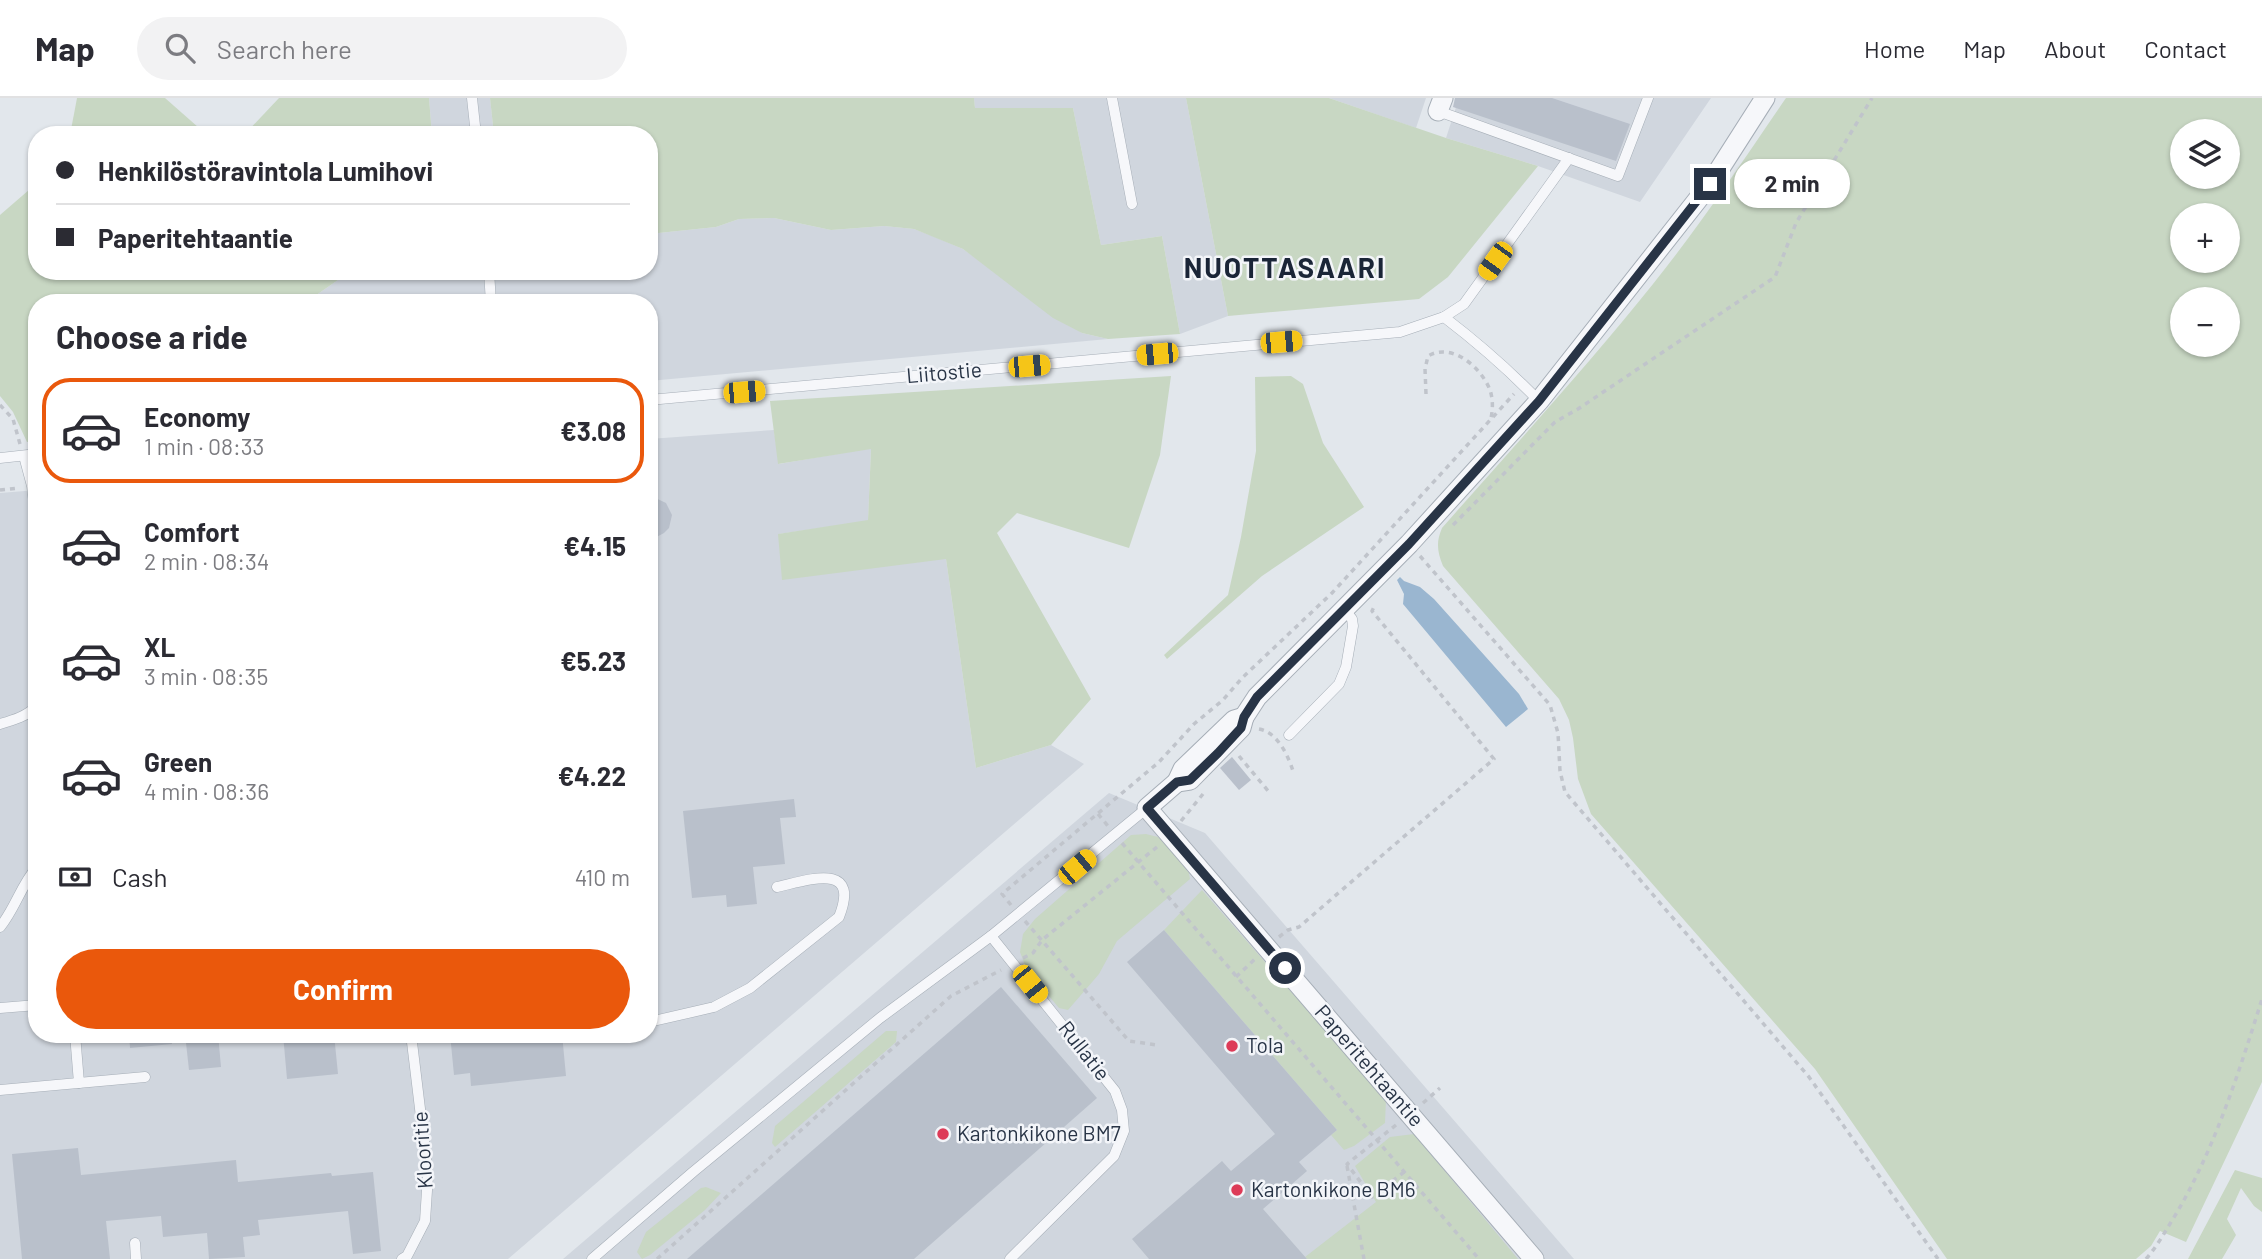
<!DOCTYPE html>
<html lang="en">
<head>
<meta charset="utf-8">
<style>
	:root { --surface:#fff; --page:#f2f2f3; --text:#2b2b33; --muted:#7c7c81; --line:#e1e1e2; --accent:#ea580c }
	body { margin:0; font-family:Barlow,sans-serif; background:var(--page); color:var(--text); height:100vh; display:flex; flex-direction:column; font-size:26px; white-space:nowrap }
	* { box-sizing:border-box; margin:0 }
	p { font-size:23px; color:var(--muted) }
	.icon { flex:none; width:38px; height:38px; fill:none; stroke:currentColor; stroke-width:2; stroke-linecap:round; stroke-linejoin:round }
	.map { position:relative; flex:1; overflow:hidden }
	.drawer { position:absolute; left:28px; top:196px; width:630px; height:749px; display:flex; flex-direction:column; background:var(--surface); border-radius:28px; box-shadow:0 2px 5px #0004 }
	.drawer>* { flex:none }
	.top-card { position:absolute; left:28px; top:28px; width:630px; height:154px; border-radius:28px; box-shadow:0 2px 5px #0004; display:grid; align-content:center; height:154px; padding:0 28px; background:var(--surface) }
	.fabs { position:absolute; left:2170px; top:21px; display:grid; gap:14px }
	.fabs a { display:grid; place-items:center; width:70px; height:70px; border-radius:50%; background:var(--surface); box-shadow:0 2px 5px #0004; font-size:35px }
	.end { position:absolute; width:32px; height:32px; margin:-16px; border:9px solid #283446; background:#fff; box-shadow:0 0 0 4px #fff }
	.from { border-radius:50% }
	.bubble { position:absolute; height:49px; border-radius:24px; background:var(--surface); box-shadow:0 2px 5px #0004; font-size:23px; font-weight:700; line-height:49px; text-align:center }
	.car { position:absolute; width:21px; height:42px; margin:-21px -10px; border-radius:9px; box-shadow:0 0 5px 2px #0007; background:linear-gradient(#f5c518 24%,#345 0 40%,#f5c518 0 76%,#345 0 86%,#f5c518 0) }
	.top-card b { display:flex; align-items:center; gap:24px; height:66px; font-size:26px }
	.top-card b+b { border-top:2px solid var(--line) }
	.top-card i { width:18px; height:18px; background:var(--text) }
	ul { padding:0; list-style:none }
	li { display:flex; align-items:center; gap:21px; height:105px; margin:0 14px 10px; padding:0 14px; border:4px solid transparent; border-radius:28px }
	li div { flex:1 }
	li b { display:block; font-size:26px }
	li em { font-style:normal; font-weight:700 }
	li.active { border-color:var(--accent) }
	li>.icon { width:63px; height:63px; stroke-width:1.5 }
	h2 { padding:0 28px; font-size:32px; line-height:84px }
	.pay { display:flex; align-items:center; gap:18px; height:77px; padding:0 28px; font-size:26px }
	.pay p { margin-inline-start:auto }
	.primary-button { display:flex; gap:14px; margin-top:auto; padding:14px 28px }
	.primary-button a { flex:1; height:80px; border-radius:42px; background:var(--accent); color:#fff; font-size:28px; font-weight:700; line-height:80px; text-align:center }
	header { display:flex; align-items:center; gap:42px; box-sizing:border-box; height:98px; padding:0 35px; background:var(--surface); border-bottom:2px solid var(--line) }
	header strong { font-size:33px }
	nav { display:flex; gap:38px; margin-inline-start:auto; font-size:24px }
	.search { width:490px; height:63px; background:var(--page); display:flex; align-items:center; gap:18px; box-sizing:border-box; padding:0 24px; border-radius:38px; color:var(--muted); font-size:26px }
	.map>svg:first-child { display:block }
</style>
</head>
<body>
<header>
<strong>Map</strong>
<div class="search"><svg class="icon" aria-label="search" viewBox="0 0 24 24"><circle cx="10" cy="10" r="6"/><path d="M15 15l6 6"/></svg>Search here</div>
<nav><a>Home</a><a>Map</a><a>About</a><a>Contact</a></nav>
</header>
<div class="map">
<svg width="2262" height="1161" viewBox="0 0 2262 1161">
	<rect width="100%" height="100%" fill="#e2e7ec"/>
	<!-- built -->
	<g fill="#d0d6de">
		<polygon points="429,0 490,0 494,37 432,37"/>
		<polygon points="974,0 1186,0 1228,218 1180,236 1162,138 1101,147 1073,10 975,10"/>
		<polygon points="1329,0 1426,0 1416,30"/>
		<polygon points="1459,0 1711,0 1640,104 1538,68 1446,40"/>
		<polygon points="774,120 831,132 884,128 914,131 935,139 963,151 1082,235 1108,241 649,283 649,205 310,205 312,200 351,173 649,173 649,136 716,129 739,121"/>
		<polygon points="774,332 779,366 871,350 868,423 779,436 946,461 976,670 1051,647 1084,666 508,1161 0,1161 0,395 37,392 37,936 649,936 649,341"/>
		<polygon points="1109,695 1205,735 1574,1161 563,1161"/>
	</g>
	<!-- green -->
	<g fill="#c8d7c3" fill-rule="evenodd">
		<polygon points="77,0 165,0 207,37 70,37"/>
		<polygon points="279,0 429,0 432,37 244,37"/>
		<polygon points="490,0 974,0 975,10 1073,10 1101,147 1162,138 1180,236 1108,241 1082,235 1053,220 963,151 914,131 884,128 831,132 774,120 739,121 716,129 649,136 649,37 494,37"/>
		<polygon points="1186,0 1329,0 1446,40 1538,68 1448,179 1419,201 1228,218"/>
		<path d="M1786 0H2262V984L2186 1144 2160 1133 2151 1148 2136 1161H1947L1815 971 1591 716 1578 681 1573 640 1569 622 1559 601 1443 468C1437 453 1436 444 1442 430 1513 349 1586 270 1653 186 1701 126 1743 63 1786 0ZM2182 33H2228V79H2182ZM2182 117H2228V163H2182ZM2182 201H2228V247H2182Z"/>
		<polygon points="37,85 37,173 351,173 312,200 310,205 37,205 37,343 27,344 13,314 0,298 0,117"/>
		<polygon points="1171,278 1160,357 1129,450 1017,415 997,435 1091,601 1051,647 976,670 946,461 782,482 778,436 868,422 871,351 778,366 770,303"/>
		<polygon points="1291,278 1303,286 1323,345 1364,409 1262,478 1167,561 1164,557 1228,497 1241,439 1256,353 1255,279"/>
		<polygon points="1146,736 1158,739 1188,770 1190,781 1117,843 1099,876 1068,912 1059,910 1027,872 1020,854 1023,836 1035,821 1131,737"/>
		<polygon points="1202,792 1386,1002 1385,1025 1354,1048 1344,1052 1331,1037 1337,1032 1164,832"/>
		<polygon points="886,933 897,933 896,944 775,1049 772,1045 775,1028"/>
		<polygon points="1414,1036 1518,1161 1307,1161 1305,1159 1376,1104 1355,1068 1390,1039"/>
		<polygon points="2235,1072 2262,1080 2262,1114 2254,1108 2241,1090 2227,1121 2236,1137 2222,1161 2188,1161"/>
		<polygon points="706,1089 721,1095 705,1112 650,1157 642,1161 637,1154 646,1134 701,1090"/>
	</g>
	<!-- water -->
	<polygon fill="#9ab6d0" points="1400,479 1404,483 1420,489 1434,501 1519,596 1528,611 1506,629 1403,506 1404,496 1397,482"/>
	<!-- building -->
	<g fill="#b9c0cb">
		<polygon points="1455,0 1552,0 1630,26 1616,63 1453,9"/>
		<polygon points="649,397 666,405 672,417 669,430 664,435 649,443"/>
		<polygon points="1232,659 1251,682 1239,692 1220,670"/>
		<polygon points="794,701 796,719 780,720 785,766 753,769 757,806 727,809 726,797 692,800 683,713"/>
		<polygon points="1164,832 1337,1032 1299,1064 1307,1073 1263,1111 1307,1161 1149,1161 1132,1141 1222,1063 1231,1073 1275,1036 1127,864"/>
		<polygon points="1001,889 1097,1000 914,1161 687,1161"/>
		<polygon points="129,936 171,936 172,946 130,950"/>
		<polygon points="185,936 218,936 221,969 189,972"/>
		<polygon points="283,936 334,936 338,976 287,981"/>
		<polygon points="450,936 562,936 566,978 471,988 470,975 454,977"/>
		<polygon points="78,1050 81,1077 236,1062 238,1084 331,1075 332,1078 373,1074 381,1153 353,1156 348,1113 258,1122 260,1137 243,1139 245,1159 209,1161 207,1135 163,1139 161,1118 106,1123 110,1161 22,1161 12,1056"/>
	</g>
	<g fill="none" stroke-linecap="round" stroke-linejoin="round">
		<defs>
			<g id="service">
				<polyline points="472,0 476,37"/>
				<polyline points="1112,0 1132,106"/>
				<polyline points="1438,13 1618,78 1648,0"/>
				<polyline points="489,173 491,205"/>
				<path d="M1444 219C1478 245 1509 272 1539 303"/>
				<polyline points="649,302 1400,234 1444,219 1464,206 1569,60"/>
				<polyline points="24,358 32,388 37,432"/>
				<polyline points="0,360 37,356"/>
				<path d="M0 626C14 622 27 618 37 608"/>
				<polyline points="1289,637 1339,586 1346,569 1353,528 1352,521 1345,512"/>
				<path d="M0 829C15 811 21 787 37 769"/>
				<polyline points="0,910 37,907"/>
				<path d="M649 924 714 909 750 890 839 819C861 763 808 782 777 789"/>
				<polyline points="75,936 79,985"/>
				<polyline points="0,992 145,979"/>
				<polyline points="135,1145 136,1161"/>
				<polyline points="402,1161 407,1158 425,1123 428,1077 411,936"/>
				<polyline points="592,1161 693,1074 880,920 991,838"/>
				<polyline points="1010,1161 1114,1058 1124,1033 1122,1012 1115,993 991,838 1147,710"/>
			</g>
			<g id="minor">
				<polyline points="1438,13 1443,0"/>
				<polyline points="1244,619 1257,599 1409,446 1539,303 1710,86 1765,0"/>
				<polygon points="1244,619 1241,630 1190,682 1177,684 1183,671 1234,622"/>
				<polyline points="1177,684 1147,710 1534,1161"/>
			</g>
		</defs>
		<!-- service casing -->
		<use href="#service" stroke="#a6aeb7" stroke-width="11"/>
		<!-- minor casing -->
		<use href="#minor" stroke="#a6aeb7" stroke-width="21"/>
		<!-- path -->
		<g stroke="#c0c4cb" stroke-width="3.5" stroke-dasharray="5 5" stroke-linecap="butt">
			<path d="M1426 296 1425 271 1428 258C1452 244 1481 269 1490 292 1493 301 1493 311 1491 320"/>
			<polyline points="0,307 13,321 20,346"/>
			<polyline points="0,392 19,390"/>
			<polyline points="1453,427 1555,324 1578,311 1775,179 1796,125 1872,0"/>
			<polyline points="1420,458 1550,607 1558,635 1560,673 1565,694 1809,979 1938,1161"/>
			<path d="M1259 631C1277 634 1288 657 1293 673"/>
			<polyline points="1239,658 1269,694"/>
			<polyline points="1098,716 1108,728"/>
			<polyline points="1181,723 1203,696"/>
			<polyline points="1122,745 1479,1161"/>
			<polyline points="1011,807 1002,796 1159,664 1194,626 1223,602 1242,580 1332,495 1514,296"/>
			<polyline points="1025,823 1129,943 1157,947"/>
			<polyline points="1279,839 1288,832 1299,829 1494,661 1372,513 1375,507"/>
			<polyline points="1023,860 1033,855 1042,842 1157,749"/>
			<polyline points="1236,879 1255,861"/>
			<polyline points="1423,1005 1440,990"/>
			<polyline points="1396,1027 1347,1066 1372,1099 1404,1074"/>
			<polyline points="1347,1068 1364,1161"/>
			<polyline points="657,1161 951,898 1001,872"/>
			<path d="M2146 1161C2158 1147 2166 1132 2176 1116 2215 1050 2239 974 2262 901"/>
		</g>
		<!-- service -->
		<use href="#service" stroke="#f6f7fa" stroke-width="10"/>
		<!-- minor -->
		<use href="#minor" stroke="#f6f7fa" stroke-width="19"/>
	</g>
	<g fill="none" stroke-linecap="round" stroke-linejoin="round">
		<!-- route -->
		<polyline stroke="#283446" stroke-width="9" points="1285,870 1147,710 1177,684 1190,682 1218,655 1241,630 1244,619 1257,599 1409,446 1539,303 1710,86"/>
	</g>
	<!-- markers -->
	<g fill="#dd3b58" stroke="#f3f5f9" stroke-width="2.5">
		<circle cx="1232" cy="948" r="7"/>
		<circle cx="943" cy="1036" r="7"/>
		<circle cx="1237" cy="1092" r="7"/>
	</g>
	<g text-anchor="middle" stroke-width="5" stroke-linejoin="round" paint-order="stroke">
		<!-- street labels -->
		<g font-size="21" fill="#283446" stroke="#f3f5f9">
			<text transform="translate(944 275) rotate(-5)" y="7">Liitostie</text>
			<text transform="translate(1084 953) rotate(52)" y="7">Rullatie</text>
			<text transform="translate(1369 968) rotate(49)" y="7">Paperitehtaantie</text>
			<text transform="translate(423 1052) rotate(-94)" y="7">Klooritie</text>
		</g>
		<!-- poi labels -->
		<g font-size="21" fill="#283446" stroke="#f3f5f9" text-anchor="start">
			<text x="1246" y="955">Tola</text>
			<text x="957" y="1043">Kartonkikone BM7</text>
			<text x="1251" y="1099">Kartonkikone BM6</text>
		</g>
		<!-- district labels -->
		<g font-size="28" font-weight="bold" letter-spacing="2" fill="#1a2537" stroke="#f3f5f9">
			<text x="1285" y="180">NUOTTASAARI</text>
		</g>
	</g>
</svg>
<div class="fabs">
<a><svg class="icon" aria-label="layers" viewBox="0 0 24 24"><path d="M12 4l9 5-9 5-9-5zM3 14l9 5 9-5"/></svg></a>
<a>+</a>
<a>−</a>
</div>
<i class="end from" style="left:1285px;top:870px"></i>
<i class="end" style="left:1710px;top:86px"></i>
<div class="bubble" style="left:1734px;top:61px;width:116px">2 min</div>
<i class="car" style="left:1495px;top:163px;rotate:216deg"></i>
<i class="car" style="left:1281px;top:244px;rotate:85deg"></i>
<i class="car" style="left:1157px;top:256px;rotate:265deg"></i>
<i class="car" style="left:1029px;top:268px;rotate:85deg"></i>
<i class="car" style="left:744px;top:294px;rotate:85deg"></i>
<i class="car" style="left:1077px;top:769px;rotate:50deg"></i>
<i class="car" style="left:1030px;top:886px;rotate:141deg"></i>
<div class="top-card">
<b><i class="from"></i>Henkilöstöravintola Lumihovi</b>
<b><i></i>Paperitehtaantie</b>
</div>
<section class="drawer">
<h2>Choose a ride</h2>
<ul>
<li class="active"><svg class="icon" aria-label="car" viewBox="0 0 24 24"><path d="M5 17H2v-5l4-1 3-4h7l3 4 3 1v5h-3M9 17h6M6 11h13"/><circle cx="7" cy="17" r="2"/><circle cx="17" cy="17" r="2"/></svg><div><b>Economy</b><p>1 min · 08:33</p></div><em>€3.08</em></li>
<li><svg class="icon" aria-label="car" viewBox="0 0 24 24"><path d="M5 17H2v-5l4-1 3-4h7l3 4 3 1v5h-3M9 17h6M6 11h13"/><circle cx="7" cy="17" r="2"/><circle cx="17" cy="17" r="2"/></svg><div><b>Comfort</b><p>2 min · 08:34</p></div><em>€4.15</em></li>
<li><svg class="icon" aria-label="car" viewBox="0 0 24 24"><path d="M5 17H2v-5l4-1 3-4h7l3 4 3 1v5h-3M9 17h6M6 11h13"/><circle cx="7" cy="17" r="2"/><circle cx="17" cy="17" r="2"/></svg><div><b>XL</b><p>3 min · 08:35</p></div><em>€5.23</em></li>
<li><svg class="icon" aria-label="car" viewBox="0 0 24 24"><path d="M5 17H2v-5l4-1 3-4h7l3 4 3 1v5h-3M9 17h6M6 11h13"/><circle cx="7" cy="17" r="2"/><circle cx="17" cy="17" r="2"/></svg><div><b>Green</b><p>4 min · 08:36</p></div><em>€4.22</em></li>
</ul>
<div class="pay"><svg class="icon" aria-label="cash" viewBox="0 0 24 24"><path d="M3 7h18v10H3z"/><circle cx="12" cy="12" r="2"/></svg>Cash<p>410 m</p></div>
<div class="primary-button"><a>Confirm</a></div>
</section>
</div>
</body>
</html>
